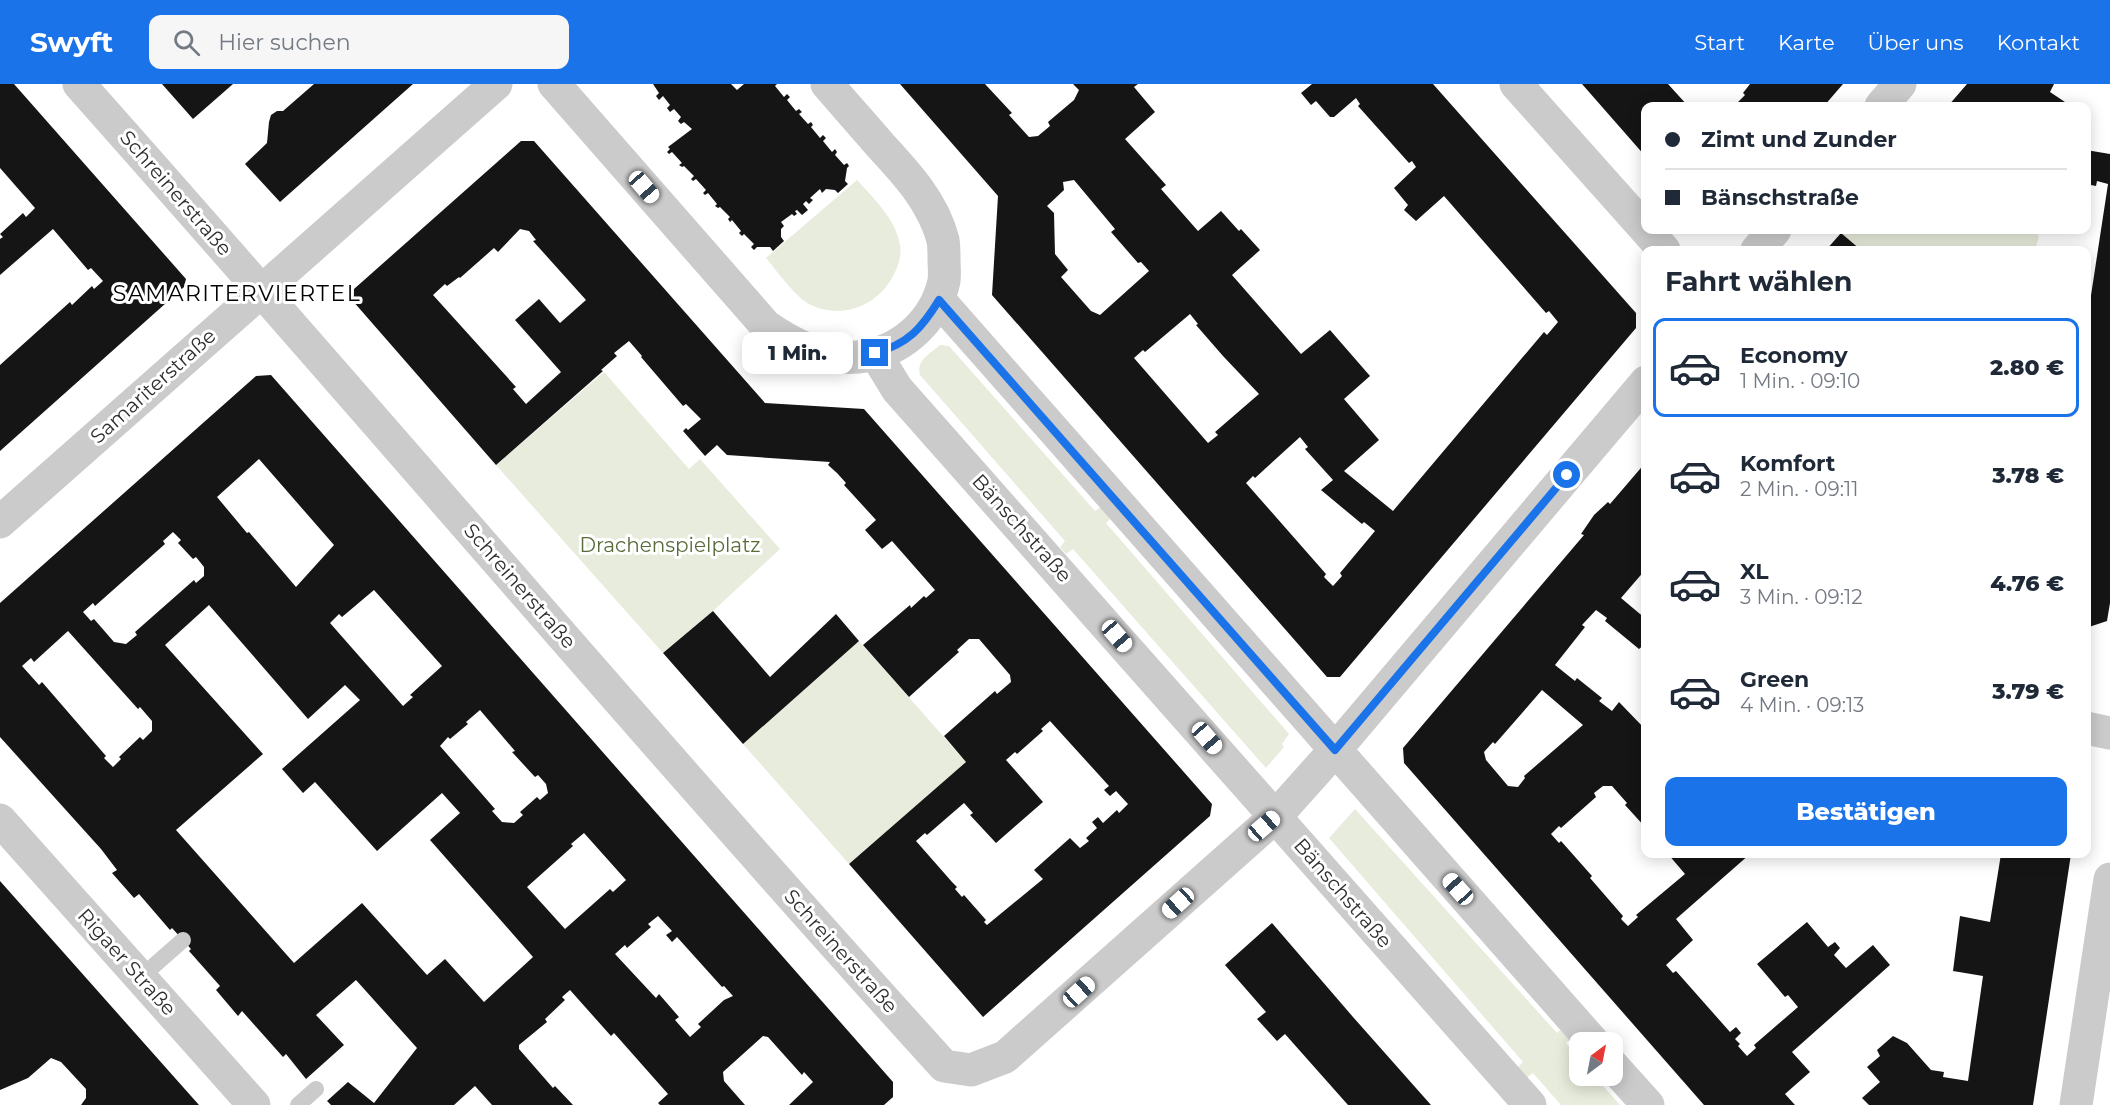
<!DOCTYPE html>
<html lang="de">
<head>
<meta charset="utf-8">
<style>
	:root { --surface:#fff; --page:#f6f6f7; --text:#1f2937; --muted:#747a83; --line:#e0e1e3; --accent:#1a73e8 }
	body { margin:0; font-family:Montserrat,sans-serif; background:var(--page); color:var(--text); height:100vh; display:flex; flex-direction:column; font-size:22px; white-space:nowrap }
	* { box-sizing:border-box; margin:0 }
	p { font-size:20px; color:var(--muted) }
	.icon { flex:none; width:33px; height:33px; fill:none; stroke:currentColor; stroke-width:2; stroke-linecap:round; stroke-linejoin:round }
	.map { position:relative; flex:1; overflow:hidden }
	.panel { position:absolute; left:1641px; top:162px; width:450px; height:612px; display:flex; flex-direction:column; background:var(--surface); border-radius:12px; box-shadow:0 3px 15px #0003 }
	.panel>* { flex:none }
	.hud { position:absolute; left:1641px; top:18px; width:450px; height:132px; border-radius:12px; box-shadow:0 3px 15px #0003; display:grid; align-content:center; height:132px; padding:0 24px; background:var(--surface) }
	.needle { width:39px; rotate:32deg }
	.buttons { position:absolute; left:1569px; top:948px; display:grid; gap:12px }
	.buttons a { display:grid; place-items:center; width:54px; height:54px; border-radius:12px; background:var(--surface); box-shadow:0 3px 15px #0003; font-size:30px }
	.end { position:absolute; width:27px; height:27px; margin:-14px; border:8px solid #1a73e8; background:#fff; box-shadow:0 0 0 3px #fff }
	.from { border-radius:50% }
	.bubble { position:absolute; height:42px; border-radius:12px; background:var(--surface); box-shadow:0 3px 15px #0003; font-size:20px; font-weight:800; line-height:42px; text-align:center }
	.car { position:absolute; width:18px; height:36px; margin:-18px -9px; border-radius:8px; box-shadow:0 0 4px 2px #0007; background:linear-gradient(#fff 24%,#345 0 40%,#fff 0 76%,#345 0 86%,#fff 0) }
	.hud b { display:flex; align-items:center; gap:21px; height:57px; font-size:22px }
	.hud b+b { border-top:2px solid var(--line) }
	.hud i { width:15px; height:15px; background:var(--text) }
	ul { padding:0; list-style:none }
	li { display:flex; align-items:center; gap:18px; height:99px; margin:0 12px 9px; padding:0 12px; border:3px solid transparent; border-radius:12px }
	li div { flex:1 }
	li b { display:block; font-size:22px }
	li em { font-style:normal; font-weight:800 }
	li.active { border-color:var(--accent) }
	li>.icon { width:54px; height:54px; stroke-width:1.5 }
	h2 { padding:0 24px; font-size:27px; line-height:72px }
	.cta { display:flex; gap:12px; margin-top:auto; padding:12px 24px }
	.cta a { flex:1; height:69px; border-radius:12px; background:var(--accent); color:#fff; font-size:24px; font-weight:800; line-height:69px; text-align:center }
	header { display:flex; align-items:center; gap:36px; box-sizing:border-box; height:84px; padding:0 30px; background:var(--accent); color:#fff }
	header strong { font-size:28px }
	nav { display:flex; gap:33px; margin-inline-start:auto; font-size:21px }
	.search { width:420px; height:54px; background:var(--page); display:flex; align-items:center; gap:15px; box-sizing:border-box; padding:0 21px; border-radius:12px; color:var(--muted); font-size:22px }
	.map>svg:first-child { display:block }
</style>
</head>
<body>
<header>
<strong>Swyft</strong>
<div class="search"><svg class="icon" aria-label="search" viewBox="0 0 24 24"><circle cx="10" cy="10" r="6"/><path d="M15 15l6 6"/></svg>Hier suchen</div>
<nav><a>Start</a><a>Karte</a><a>Über uns</a><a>Kontakt</a></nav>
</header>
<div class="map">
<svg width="2110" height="1021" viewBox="0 0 2110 1021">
	<rect width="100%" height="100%" fill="#fff"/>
	<!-- green -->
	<g fill="#e7ecdc">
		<path d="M857 96C874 115 896 135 900 161 902 171 898 183 893 192 878 221 843 236 811 221 795 213 778 188 766 174Z"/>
		<polygon points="1844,146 2032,146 2039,152 2035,166 1861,166 1841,149"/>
		<path d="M940 261 949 262 1095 427 1101 423 1111 434 1106 439 1289 650 1282 660 1284 663 1266 684 1073 465 1066 470 1060 463 1065 457 920 291C916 276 930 270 940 261Z"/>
		<polygon points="604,288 689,385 700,375 780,465 713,527 663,569 496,381"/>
		<polygon points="859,557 966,678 849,780 743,660"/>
		<polygon points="1355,725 1557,949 1560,946 1571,955 1566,959 1579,975 1580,992 1594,992 1620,1021 1561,1021 1533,989 1526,994 1517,984 1523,978 1329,754"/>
	</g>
	<!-- building -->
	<g fill="#151515" fill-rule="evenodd">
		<polygon points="0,0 14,0 186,195 184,203 0,367 0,281 70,218 72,221 92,202 94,205 103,197 91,184 88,186 53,145 0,191 0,155 3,153 0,150 23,129 26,133 35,124 0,84"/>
		<polygon points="162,0 233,0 193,35"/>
		<polygon points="314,0 413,0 280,118 245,80 267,59 269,38 271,31 277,27 283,27"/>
		<polygon points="653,0 731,0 737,6 744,0 777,0 775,2 784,13 787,10 790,13 787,16 796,27 799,25 802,28 799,30 808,40 811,38 813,41 811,43 820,54 823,51 826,54 823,57 832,68 835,65 837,68 835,71 844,81 847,79 849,82 847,84 845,97 848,100 838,109 835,106 826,105 822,109 820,105 810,114 813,116 809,120 806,117 803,120 808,126 802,131 797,126 795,127 797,130 794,132 792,130 781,138 784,142 781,145 781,153 784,157 773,167 770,163 757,163 754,166 751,163 754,160 744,150 742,152 739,149 741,147 732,136 730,138 728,135 730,133 720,123 718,124 715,122 717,120 708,109 705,111 703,109 706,106 696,95 693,97 691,95 694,92 684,82 682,83 679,81 682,79 672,68 669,70 667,68 670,65 668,63 692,45 684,38 681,40 678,37 681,33 674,25 670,28 667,24 670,21 663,12 659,16 656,12 659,9"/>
		<path d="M900 0H985L1012 29 1009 31 1029 53 1038 52 1050 42 1048 38 1074 16 1079 6 1073 0H1138L1134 3 1155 28 1125 55 1166 101 1161 105 1198 147 1221 127 1239 147 1241 145 1260 166 1232 191 1301 270 1330 246 1370 292 1344 315 1379 356 1344 387 1393 427 1544 248 1547 251 1558 238 1549 227 1546 229 1444 112 1416 137 1404 126 1408 121 1394 104 1416 83 1412 77 1409 79 1358 22 1360 20 1356 14 1334 33H1330L1316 17 1311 21 1301 9 1312 0H1433L1636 229V244L1340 593H1327L992 211 998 112ZM1074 96 1115 145 1111 148 1138 179 1141 178 1149 187 1100 231 1091 227 1061 193 1068 186 1055 170 1054 129 1047 122 1064 106 1063 98ZM1190 230 1198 240 1196 241 1223 272 1259 310 1215 348 1218 351 1208 359 1134 274 1143 266 1145 268ZM1300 353 1308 363 1305 365 1333 396 1321 406 1362 440 1364 438 1375 447 1340 489 1342 492 1333 502 1324 493 1326 490 1246 399 1253 392 1255 394Z"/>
		<polygon points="1582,0 1668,0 1688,22 1646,22 1646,73"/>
		<polygon points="1750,0 1843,0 1824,22 1734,22 1745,11 1743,9"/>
		<polygon points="1967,0 2054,0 2050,8 2071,22 1948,22"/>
		<path d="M521 57H534L765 319 864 325 1212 720 1210 732 983 933 849 780 966 678 944 652 995 607 997 610 1011 598 1010 591 979 555H969L957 566 959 568 909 613 863 561 910 521 911 524 924 512 926 514 935 506 892 457 882 465 865 446 876 436 844 401 846 399 837 389 828 381 830 378 727 371 717 361 705 372 683 347 686 344 688 346 701 335 686 320 683 322 641 273 642 272 629 257 614 269 617 272 601 286 603 287 496 381 352 216 354 205ZM520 145 529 147 536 156 533 157 586 216 560 239 539 215 515 236 561 288 526 320 513 305 516 303 433 211 445 200 447 202 459 193 460 194 494 164 498 168ZM1050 637 1109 702 1104 706 1110 712 1116 707 1128 720 1119 729 1117 726 1103 739 1098 733 1092 738 1097 744 1086 754 1089 757 1080 764 1070 754 1034 786 1043 795 987 841 984 838 986 836 964 811 962 813 955 805 957 803 952 798 916 757 925 749 927 751 964 719 973 729 970 731 996 759 1043 718 1006 676 1015 668 1017 670 1043 647 1041 645Z"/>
		<polygon points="2086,66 2110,70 2110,519 2107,537 2086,544 2086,379 2091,348 2086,347 2086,217 2090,218 2108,100 2097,97 2096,102 2086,100"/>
		<polygon points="1841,149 1861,166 1826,166"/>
		<path d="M271 291 893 998V1013L884 1021H789L813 998 804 988 802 991 768 953 763 952 723 988 724 997 745 1021H660L658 1019 668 1010 614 949 611 952 570 906 562 913 565 916 545 935 547 938 519 961V965L553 1004 555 1002 573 1021H492L475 1002 454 1021H331L327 1017 348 998 374 1019 417 964 356 896 316 931 344 961 306 995 286 970 283 973 242 927 238 932 216 906 220 902 189 867 191 865 172 844 170 846 139 810 134 814 112 789 117 786 101 765 0 653V519L256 292ZM259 375 334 461 296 503 249 448 247 449 217 413ZM173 448 181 456 178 459 193 475 196 473 204 483V492L196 499 194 496 135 548 137 551 126 560 114 558 94 535 91 537 83 528 93 519 95 522 165 460 163 457ZM374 506 442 582 410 611 413 613 403 622 330 539 339 530 342 533ZM209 521 308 635 345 601 360 616 282 685 303 709 315 698 377 767 442 709 460 729 430 756 533 873 484 918 445 875 427 891 362 819 294 879 176 746 263 670 165 561ZM68 547 138 625 140 623 152 637V647L143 656 140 653 119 673 121 675 113 683 104 674 106 672 42 598 39 601 22 582 31 574 34 578ZM480 626 515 667 512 668 535 693 538 691 546 700 548 709 540 716 537 713 520 728 523 731 514 739 502 738 492 727 495 725 440 662 448 653 450 655 468 640 466 638ZM584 749 626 796 613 808 610 805 565 845 527 803 573 762 571 760ZM658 832 672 847 666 851 672 858 677 853 722 903 724 902 733 912 724 916 698 940 701 943 690 953 675 936 679 933 659 910 656 914 615 870 625 861 627 864 651 843 648 840Z"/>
		<path d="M1646 378V485L1621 514 1646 535V559L1639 565 1605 537 1607 534 1596 526 1582 541 1585 543 1555 581 1575 597 1577 594 1602 614 1599 617 1612 627 1619 618 1646 646V744L1625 721 1627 719 1612 702H1603L1594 709 1596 713 1561 744 1559 742 1551 750 1559 759 1561 757 1592 792 1590 794 1623 832 1621 835 1628 842 1638 833 1636 831 1685 790 1668 770H1750L1676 835 1693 856 1666 881 1673 889 1676 887 1730 948 1736 943 1741 949 1735 955 1740 960 1738 962 1747 972 1756 964 1754 961 1798 923 1788 911 1785 913 1757 880 1807 838 1828 863 1835 858 1840 864 1834 871 1846 884 1873 861 1890 881 1792 968 1810 988 1785 1010 1795 1021H1704L1404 679 1403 664 1584 451 1581 450 1594 431 1608 418 1610 420ZM1542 606 1583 641 1524 692 1525 694 1518 703 1508 702 1486 676 1484 668 1493 658 1495 660Z"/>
		<polygon points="713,527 770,593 836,530 859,557 743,660 663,569"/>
		<polygon points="2001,770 2071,770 2033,1021 1869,1021 1862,1014 1880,998 1867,983 1880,972 1877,966 1893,952 1907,959 1931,986 1944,988 1943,993 1968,997 1983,892 1953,887 1960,832 1990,838"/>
		<polygon points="0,797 135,949 199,1021 81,1021 86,1014 86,1005 61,978 51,974 28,994 0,1006"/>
		<polygon points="1272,839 1353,933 1431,1021 1348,1021 1285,950 1277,957 1257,935 1266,928 1225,881"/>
	</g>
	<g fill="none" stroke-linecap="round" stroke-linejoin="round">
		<!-- service -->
		<g stroke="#cbcbcb" stroke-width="16">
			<polyline points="141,893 183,856"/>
			<polyline points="298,1021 316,1005"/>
		</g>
		<!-- minor -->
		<g stroke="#cbcbcb" stroke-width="33">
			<path d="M79 0C369 326 651 659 944 982L971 986 1005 973 1276 732 1335 666 1646 298"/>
			<path d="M554 0 766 242C793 261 823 276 858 273 900 269 935 238 944 197 945 190 944 181 944 174 944 168 944 162 943 156 933 118 907 90 881 62 863 41 845 21 827 0"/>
			<polyline points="1516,0 1664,166"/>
			<polyline points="1881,22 1900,0"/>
			<polyline points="1757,166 1775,146"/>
			<polyline points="939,216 1593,958"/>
			<polyline points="875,269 897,305 1530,1021"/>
			<polyline points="0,438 496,0"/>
			<polyline points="2086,644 2110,649"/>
			<polyline points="0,736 254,1021"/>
			<polyline points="1612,981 1648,1021"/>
			<polyline points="2076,1021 2110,795"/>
		</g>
	</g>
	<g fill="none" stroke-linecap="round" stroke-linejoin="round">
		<!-- route -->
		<path stroke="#1a73e8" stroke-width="8" d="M875 269C908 260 922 244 939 216L1335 666 1567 391"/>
	</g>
	<g text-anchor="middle" stroke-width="6" stroke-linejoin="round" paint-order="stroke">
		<!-- street labels -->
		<g font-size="20" fill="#2e2e2e" stroke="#fff">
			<text transform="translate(176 109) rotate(49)" y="7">Schreinerstraße</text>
			<text transform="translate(153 302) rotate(-42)" y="7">Samariterstraße</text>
			<text transform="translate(1022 444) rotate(48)" y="7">Bänschstraße</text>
			<text transform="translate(520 502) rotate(49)" y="7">Schreinerstraße</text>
			<text transform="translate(1343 809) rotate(49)" y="7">Bänschstraße</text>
			<text transform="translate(841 867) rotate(48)" y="7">Schreinerstraße</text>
			<text transform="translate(127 878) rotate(48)" y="7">Rigaer Straße</text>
		</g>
		<!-- park labels -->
		<g font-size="20" fill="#586c3a" stroke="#fff">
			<text x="670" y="468">Drachenspielplatz</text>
		</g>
		<!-- quarter labels -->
		<g font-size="22" letter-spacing="1.5" fill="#000" stroke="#fff">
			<text x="237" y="217">SAMARITERVIERTEL</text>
		</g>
	</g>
</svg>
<div class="buttons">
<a><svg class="needle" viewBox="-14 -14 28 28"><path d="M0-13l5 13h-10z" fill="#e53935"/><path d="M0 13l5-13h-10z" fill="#747a83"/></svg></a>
</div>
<i class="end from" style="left:1567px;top:391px"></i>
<i class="end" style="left:875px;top:269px"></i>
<div class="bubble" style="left:742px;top:248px;width:111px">1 Min.</div>
<i class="car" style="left:644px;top:103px;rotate:139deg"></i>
<i class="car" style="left:1117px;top:552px;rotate:139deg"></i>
<i class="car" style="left:1207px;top:654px;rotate:139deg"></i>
<i class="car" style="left:1264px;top:742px;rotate:49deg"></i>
<i class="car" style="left:1458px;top:805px;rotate:318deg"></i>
<i class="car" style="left:1178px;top:819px;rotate:228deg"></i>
<i class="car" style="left:1079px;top:908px;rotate:48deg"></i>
<div class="hud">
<b><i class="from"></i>Zimt und Zunder</b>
<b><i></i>Bänschstraße</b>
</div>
<section class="panel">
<h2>Fahrt wählen</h2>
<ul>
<li class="active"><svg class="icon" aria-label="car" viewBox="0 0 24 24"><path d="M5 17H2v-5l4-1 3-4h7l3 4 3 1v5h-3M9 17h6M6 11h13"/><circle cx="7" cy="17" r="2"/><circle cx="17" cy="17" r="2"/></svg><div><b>Economy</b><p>1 Min. · 09:10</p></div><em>2.80 €</em></li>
<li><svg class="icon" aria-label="car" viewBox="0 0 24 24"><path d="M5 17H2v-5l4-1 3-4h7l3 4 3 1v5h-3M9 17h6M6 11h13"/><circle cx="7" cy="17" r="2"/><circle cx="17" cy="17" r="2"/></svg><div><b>Komfort</b><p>2 Min. · 09:11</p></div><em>3.78 €</em></li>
<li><svg class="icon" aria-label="car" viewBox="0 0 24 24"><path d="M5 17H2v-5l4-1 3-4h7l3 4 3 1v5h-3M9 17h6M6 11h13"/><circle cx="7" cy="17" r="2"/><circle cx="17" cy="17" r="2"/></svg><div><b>XL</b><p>3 Min. · 09:12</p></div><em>4.76 €</em></li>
<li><svg class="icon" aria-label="car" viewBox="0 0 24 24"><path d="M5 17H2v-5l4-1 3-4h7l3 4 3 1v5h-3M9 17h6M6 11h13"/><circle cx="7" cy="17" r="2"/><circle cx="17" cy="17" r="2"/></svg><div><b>Green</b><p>4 Min. · 09:13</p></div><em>3.79 €</em></li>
</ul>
<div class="cta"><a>Bestätigen</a></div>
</section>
</div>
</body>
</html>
